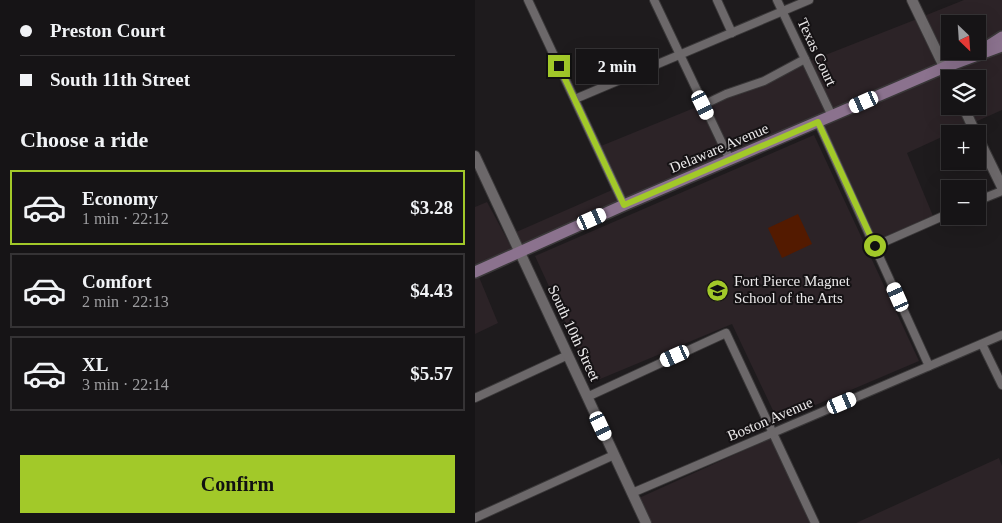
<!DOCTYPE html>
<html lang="en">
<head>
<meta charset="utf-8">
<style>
	:root { --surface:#161416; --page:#1f1d1f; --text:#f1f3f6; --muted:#9e9ea1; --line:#353335; --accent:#a2c929 }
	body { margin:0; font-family:"Times New Roman",serif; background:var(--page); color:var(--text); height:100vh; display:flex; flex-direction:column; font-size:19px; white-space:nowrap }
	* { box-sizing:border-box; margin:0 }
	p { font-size:16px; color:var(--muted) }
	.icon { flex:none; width:28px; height:28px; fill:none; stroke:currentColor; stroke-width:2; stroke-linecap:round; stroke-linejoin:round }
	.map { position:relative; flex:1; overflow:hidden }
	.panel { display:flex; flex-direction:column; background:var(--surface); width:475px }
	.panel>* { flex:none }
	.banner { display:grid; align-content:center; height:110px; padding:0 20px; background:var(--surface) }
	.needle { width:32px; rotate:155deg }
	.buttons { position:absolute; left:466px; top:15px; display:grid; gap:10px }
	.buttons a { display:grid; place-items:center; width:45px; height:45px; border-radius:0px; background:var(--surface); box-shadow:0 5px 20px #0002,0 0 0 1px var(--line); font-size:25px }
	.end { position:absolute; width:22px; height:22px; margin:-11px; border:6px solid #a2c929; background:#111; box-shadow:0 0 0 2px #111 }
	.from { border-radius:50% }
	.bubble { position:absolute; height:35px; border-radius:0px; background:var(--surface); box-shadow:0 5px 20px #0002,0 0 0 1px var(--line); font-size:16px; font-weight:800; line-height:35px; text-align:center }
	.car { position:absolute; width:15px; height:30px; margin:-15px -8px; border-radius:6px; box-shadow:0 0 4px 1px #0007; background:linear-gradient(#fff 24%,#345 0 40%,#fff 0 76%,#345 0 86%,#fff 0) }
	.banner b { display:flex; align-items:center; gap:18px; height:48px; font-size:19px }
	.banner b+b { border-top:1px solid var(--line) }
	.banner i { width:12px; height:12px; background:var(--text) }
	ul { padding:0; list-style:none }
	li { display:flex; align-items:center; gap:15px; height:75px; margin:0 10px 8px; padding:0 10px; border:2px solid var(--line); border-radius:0px }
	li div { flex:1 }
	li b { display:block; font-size:19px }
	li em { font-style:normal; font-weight:800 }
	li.on { border-color:var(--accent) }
	li>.icon { width:45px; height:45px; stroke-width:1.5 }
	h2 { padding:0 20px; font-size:22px; line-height:60px }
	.action { display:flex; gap:10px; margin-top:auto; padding:10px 20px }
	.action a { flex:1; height:58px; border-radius:0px; background:var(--accent); color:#111; font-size:20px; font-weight:800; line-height:58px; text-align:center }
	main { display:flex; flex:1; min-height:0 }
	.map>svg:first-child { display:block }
</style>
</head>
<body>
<main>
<section class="panel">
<div class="banner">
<b><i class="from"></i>Preston Court</b>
<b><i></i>South 11th Street</b>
</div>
<h2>Choose a ride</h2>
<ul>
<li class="on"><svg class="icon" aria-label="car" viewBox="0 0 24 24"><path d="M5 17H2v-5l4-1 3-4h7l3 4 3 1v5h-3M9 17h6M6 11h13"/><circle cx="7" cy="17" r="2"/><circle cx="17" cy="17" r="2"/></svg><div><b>Economy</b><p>1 min · 22:12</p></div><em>$3.28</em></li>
<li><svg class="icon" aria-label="car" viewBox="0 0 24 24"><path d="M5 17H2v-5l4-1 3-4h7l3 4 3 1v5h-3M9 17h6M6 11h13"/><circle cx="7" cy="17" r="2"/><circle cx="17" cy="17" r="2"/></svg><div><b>Comfort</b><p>2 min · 22:13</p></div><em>$4.43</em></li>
<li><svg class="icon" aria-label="car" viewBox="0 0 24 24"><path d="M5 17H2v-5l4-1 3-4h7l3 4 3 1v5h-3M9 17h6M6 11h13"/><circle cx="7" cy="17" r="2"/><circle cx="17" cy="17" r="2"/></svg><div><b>XL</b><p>3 min · 22:14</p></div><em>$5.57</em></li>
</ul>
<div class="action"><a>Confirm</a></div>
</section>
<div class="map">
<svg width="527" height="523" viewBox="0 0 527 523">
	<rect width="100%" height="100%" fill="#1e1b1d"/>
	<!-- built -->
	<g fill="#2c2327">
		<polygon points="489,0 527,0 527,32 520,35 503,48 502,24 475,24 475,51 498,51 471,62 449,16"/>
		<polygon points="442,19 464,65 359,111 335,61"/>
		<polygon points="527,50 527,110 500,122 492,106 502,106 502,79 479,79 475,70"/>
		<polygon points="329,65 352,114 256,155 233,107 253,98 290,85"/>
		<polygon points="468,73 475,88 475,106 484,106 493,125 432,153 458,216 402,241 349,124"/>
		<polygon points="224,106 249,158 150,200 126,146"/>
		<polygon points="339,135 444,361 303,421 257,324 118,382 60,256"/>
		<polygon points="137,190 143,203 45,246 39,233"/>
		<polygon points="12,202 38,250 0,267 0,207"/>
		<polygon points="42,258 4,277 23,323 0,334 0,277"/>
		<polygon points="296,438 335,523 176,523 164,498"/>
		<polygon points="524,458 527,466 527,523 381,523"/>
	</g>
	<!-- green -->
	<polygon fill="#531a00" points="323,214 337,244 307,258 293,228"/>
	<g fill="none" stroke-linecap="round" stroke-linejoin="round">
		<defs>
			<g id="minor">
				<polyline points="53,0 149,205"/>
				<polyline points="179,0 255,160"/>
				<polyline points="242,0 257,33"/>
				<polyline points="302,0 357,116"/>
				<polyline points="100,99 334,0"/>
				<polyline points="228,105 251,94 289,81 330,59"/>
				<polyline points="343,122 454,366"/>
				<polyline points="502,201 527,191"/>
				<polyline points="400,246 475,213"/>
				<polyline points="507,344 527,385"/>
				<polyline points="112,397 251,333 340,523"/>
				<polyline points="0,398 93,355"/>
				<polyline points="157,493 527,335"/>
				<polyline points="0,518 139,455"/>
			</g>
			<g id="tertiary">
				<polyline points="437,0 475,79"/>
				<polyline points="488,106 501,134"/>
				<polyline points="502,136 527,187"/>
				<polyline points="0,156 171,523"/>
			</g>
			<g id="secondary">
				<polyline points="510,48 527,37"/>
				<polyline points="0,272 149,205 470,67 527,46"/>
			</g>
		</defs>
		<!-- minor casing -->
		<use href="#minor" stroke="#3a3839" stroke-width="10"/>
		<!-- tertiary casing -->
		<use href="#tertiary" stroke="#3a3839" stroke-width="12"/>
		<!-- secondary casing -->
		<use href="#secondary" stroke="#3a3839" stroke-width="14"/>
		<!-- minor -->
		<use href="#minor" stroke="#6c686a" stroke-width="8"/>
		<!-- tertiary -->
		<use href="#tertiary" stroke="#6c686a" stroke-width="10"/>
		<!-- secondary -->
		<use href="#secondary" stroke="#8b728e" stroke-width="11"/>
	</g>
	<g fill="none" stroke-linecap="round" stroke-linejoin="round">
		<!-- route -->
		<polyline stroke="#a2c929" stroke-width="6" points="84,66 149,205 343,122 400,246"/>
	</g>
	<!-- icons -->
	<defs>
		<symbol id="school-disc" viewBox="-11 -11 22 22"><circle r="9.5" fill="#a2c929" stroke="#151214"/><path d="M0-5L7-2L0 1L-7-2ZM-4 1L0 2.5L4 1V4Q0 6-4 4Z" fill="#111"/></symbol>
	</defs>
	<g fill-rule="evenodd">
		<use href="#school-disc" x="230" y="278" width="25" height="25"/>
	</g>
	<g text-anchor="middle" stroke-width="4" stroke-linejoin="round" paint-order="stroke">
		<!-- street labels -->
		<g font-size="15" fill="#ebe9ea" stroke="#151214">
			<text transform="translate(342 52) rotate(65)" y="5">Texas Court</text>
			<text transform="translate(244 148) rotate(-23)" y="5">Delaware Avenue</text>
			<text transform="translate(99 333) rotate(65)" y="5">South 10th Street</text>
			<text transform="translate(295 419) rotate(-23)" y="5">Boston Avenue</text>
		</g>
		<!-- poi labels -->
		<g font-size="15" fill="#ebe9ea" stroke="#151214" text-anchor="start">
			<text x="259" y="286">Fort Pierce Magnet<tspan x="259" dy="17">School of the Arts</tspan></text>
		</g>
	</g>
</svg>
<div class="buttons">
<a><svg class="needle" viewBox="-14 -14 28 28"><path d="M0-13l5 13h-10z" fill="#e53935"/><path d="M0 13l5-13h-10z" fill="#9e9ea1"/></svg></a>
<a><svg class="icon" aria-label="layers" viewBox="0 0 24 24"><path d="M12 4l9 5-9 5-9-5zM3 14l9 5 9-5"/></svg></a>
<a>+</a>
<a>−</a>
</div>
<i class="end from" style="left:400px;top:246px"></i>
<i class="end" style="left:84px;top:66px"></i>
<div class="bubble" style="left:101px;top:49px;width:82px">2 min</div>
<i class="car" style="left:389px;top:102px;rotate:246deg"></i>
<i class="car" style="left:228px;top:105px;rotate:154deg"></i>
<i class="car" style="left:117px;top:219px;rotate:66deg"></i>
<i class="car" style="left:423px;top:297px;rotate:336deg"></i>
<i class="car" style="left:200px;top:356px;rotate:246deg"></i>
<i class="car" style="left:367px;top:403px;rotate:67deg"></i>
<i class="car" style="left:126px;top:426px;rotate:155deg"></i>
</div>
</main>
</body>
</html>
